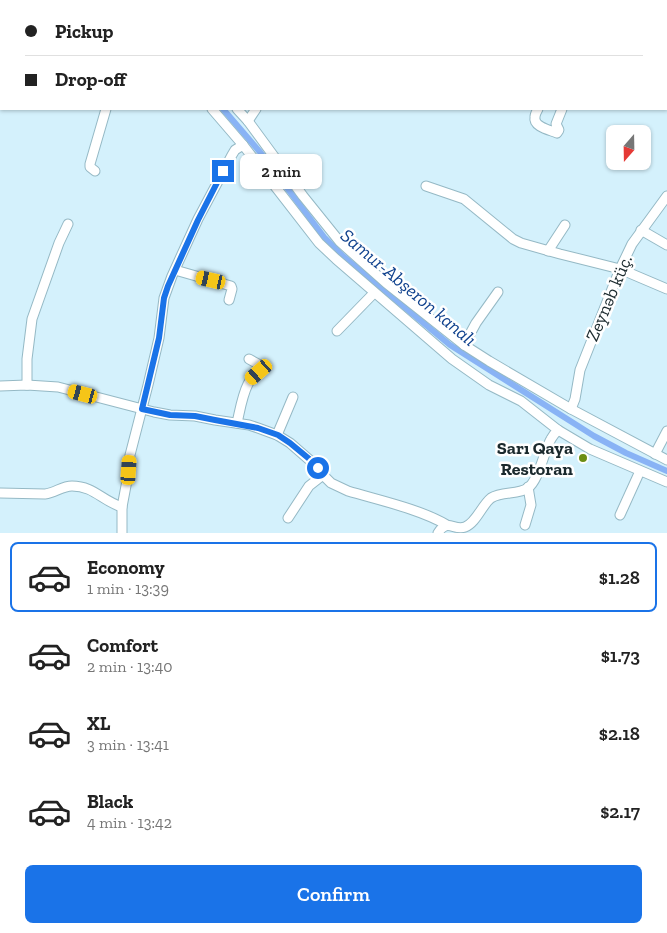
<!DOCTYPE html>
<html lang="en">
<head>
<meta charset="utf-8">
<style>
	:root { --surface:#fff; --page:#f6f6f6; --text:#222; --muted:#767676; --line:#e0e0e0; --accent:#1a73e8 }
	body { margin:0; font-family:"Zilla Slab",serif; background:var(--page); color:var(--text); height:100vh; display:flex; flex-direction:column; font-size:19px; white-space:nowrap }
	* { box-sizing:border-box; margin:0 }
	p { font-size:16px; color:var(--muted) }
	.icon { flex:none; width:28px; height:28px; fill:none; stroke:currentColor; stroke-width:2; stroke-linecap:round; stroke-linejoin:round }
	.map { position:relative; height:533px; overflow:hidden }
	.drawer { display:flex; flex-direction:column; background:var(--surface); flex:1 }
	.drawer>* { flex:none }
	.top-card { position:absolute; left:0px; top:0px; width:668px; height:110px; box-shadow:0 1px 4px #0004; display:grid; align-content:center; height:110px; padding:0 25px; background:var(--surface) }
	.needle { width:32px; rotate:200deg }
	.tools { position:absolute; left:606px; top:125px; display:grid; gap:10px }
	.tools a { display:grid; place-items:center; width:45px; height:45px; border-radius:8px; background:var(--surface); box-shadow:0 1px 4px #0004; font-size:25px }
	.end { position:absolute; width:22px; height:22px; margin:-11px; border:6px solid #1a73e8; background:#fff; box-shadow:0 0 0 2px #fff }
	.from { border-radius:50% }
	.bubble { position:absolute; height:35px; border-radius:8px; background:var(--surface); box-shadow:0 1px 4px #0004; font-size:16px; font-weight:600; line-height:35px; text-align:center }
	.car { position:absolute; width:15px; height:30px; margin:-15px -8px; border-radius:6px; box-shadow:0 0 4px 1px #0007; background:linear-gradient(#f5c518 24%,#345 0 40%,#f5c518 0 76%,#345 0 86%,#f5c518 0) }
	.top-card b { display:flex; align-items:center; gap:18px; height:48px; font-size:19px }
	.top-card b+b { border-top:1px solid var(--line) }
	.top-card i { width:12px; height:12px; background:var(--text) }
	ul { padding:9px 0 0; list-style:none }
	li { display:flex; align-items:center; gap:15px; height:70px; margin:0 10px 8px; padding:0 15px; border:2px solid transparent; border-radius:8px }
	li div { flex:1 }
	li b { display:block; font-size:19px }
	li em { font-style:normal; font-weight:600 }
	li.current { border-color:var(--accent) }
	li>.icon { width:45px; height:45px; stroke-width:1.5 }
	.primary-button { display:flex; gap:10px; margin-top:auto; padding:10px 25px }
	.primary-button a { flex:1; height:58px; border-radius:8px; background:var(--accent); color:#fff; font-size:20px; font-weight:600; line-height:58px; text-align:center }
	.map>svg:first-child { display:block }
</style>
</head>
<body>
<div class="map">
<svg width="667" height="533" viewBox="0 0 667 533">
	<rect width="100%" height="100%" fill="#d4f1fc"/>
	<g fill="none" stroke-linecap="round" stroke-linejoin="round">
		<!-- canal -->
		<g stroke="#89b3f5" stroke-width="6">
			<polyline points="69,0 71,1"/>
			<polyline points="223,109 260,152 324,237 344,257 450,345 594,436 626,453 667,471"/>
		</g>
		<defs>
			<g id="minor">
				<polyline points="52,0 54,1"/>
				<polyline points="91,0 93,1"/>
				<polyline points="141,1 142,0"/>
				<polyline points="307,1 308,0"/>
				<polyline points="454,1 455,0"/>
				<polyline points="579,1 579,0"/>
				<polyline points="639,1 639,0"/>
				<polyline points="0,77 1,75"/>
				<polyline points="212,109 243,145 319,243 336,259 452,359 489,385 521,401 558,430 590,449 667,482"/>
				<polyline points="237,109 248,121 303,196 340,242 386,283 464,345 489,361 571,409 667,460"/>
				<path d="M538 109C537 111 535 114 535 117 533 127 550 130 557 133L559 130 556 124 562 109"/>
				<polyline points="248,121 256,109"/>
				<polyline points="95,171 90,167 90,164 106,109"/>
				<polyline points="426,186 464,199 513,239 521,243 560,254 620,269 667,289"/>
				<polyline points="641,230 667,245"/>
				<polyline points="548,251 565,225"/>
				<polyline points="175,270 231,286 232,289 229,300"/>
				<polyline points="337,331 374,293"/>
				<polyline points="464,345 476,323 498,292"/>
				<polyline points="27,385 27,359 32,319 59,243 68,224"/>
				<path d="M0 386 27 385 58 387 154 412 170 415 195 416 215 420 249 425 258 428 277 435 290 443 313 463 323 475 331 483 348 491C378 500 420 509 447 525"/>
				<polyline points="571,409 575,399 580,370 620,269 632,244 667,196"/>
				<path d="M237 423C240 410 242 396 248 384 251 378 258 375 260 368L258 364 249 359"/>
				<polyline points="277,435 293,397"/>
				<polyline points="655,454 667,431"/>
				<path d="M0 493 45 494C55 493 62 486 72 486 94 486 102 501 122 507"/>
				<polyline points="620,515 640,471"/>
				<polyline points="288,518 309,486 323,475"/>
				<polyline points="525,525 531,505 528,487"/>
				<polyline points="122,533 122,507 129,470 130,455 148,385 159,338 164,298 172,276 198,219 232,155 235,150 243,145"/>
				<path d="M438 533C447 518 454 531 465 527 476 523 482 505 491 498 502 491 518 495 528 488 539 480 544 451 551 439 553 435 555 433 558 430"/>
			</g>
		</defs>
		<!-- minor casing -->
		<use href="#minor" stroke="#95b9c5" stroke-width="11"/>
		<!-- minor -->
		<use href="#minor" stroke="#fff" stroke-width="9"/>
	</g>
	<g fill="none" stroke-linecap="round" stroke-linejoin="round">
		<!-- route -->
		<polyline stroke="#1a73e8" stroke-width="6" points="223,171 198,220 168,286 164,298 159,338 142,409 170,415 195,416 215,420 258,428 278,435 290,443 313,462 318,468"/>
	</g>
	<!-- markers -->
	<circle fill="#6c8e14" stroke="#fff" stroke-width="2" cx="583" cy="458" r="5"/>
	<g text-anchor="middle" stroke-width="5" stroke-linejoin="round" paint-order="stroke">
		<!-- street labels -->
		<g font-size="18" fill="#1a292d" stroke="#fff">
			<text transform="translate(609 298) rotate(-67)" y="6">Zeynəb küç.</text>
		</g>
		<!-- poi labels -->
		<g font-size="18" font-weight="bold" fill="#1a292d" stroke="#fff" text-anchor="end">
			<text x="573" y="454">Sarı Qaya<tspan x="573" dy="21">Restoran</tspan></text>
		</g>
		<!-- water labels -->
		<g font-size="19" font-style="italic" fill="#0f418d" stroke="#fff">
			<text transform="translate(409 287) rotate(40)" y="7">Samur-Abşeron kanalı</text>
		</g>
	</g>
</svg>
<div class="tools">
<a><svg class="needle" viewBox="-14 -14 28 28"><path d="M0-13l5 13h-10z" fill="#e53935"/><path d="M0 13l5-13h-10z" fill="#767676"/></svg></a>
</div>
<i class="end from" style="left:318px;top:468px"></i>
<i class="end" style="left:223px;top:171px"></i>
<div class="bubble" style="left:240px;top:154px;width:82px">2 min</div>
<i class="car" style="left:211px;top:280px;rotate:283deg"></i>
<i class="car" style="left:259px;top:372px;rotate:229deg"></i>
<i class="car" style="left:83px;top:394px;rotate:285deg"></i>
<i class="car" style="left:129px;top:470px;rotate:4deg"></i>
<div class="top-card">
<b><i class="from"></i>Pickup</b>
<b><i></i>Drop-off</b>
</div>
</div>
<section class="drawer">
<ul>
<li class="current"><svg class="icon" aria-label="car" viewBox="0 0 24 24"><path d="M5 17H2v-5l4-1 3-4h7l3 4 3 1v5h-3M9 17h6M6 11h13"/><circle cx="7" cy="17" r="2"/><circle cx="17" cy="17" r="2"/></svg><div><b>Economy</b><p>1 min · 13:39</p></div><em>$1.28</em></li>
<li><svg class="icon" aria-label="car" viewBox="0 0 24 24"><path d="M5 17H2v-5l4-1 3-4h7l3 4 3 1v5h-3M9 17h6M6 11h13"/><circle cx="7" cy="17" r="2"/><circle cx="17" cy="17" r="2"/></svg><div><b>Comfort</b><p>2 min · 13:40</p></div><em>$1.73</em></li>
<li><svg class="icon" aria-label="car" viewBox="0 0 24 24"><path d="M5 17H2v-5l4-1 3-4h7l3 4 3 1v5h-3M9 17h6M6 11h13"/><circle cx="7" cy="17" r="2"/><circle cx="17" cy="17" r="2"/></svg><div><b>XL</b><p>3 min · 13:41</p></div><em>$2.18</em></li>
<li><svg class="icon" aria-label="car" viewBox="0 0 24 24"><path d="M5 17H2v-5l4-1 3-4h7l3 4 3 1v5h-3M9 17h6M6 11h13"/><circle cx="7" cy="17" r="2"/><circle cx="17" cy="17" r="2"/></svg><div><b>Black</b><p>4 min · 13:42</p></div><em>$2.17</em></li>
</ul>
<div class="primary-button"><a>Confirm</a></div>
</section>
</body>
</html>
